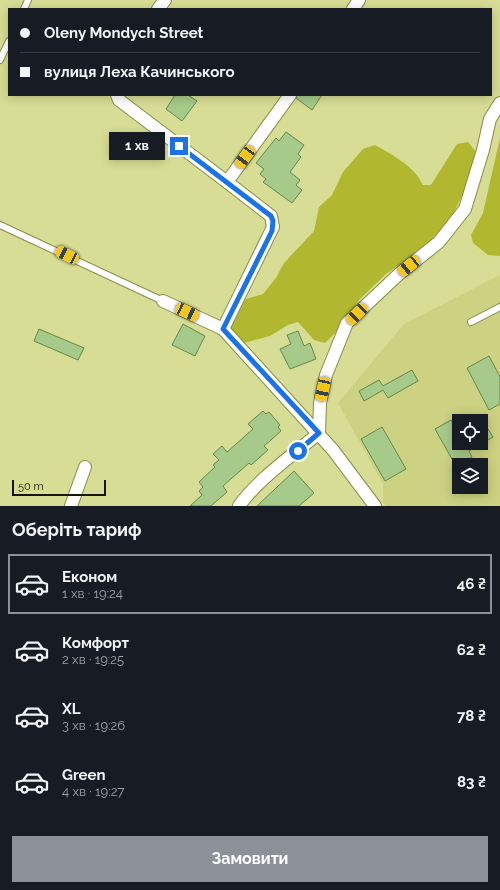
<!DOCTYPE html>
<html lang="uk">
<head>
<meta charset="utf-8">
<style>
	:root { --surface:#171b24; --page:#20242c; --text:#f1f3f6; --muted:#9ea1a6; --line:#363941; --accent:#8c9099 }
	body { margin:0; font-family:Raleway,sans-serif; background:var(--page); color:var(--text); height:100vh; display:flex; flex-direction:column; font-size:15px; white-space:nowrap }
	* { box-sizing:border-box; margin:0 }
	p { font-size:13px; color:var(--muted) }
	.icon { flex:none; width:22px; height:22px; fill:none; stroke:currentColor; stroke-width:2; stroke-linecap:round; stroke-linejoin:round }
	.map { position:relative; height:506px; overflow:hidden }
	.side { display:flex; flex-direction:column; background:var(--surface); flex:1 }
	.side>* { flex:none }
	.banner { position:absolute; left:8px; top:8px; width:484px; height:88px; border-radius:0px; box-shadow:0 2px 10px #0003; display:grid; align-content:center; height:88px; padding:0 12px; background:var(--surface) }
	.tools { position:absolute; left:452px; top:414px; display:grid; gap:8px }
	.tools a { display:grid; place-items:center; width:36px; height:36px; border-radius:0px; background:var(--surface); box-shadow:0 2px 10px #0003; font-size:20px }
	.scale { position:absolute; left:12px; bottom:10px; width:94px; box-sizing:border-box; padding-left:4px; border:2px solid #151600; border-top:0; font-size:11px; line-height:14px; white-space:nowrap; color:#151600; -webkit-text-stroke:3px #d7dd94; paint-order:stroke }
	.end { position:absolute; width:18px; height:18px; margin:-9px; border:5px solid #1a73e8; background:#fff; box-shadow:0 0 0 2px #fff }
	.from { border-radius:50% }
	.bubble { position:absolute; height:28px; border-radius:0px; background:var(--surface); box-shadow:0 2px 10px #0003; font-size:13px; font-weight:700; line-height:28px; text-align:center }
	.car { position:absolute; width:12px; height:24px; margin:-12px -6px; border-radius:5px; box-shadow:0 0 3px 1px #0007; background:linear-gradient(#f5c518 24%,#345 0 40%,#f5c518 0 76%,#345 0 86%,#f5c518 0) }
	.banner b { display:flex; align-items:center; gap:14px; height:38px; font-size:15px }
	.banner b+b { border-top:1px solid var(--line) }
	.banner i { width:10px; height:10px; background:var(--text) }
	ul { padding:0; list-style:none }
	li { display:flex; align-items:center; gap:12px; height:60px; margin:0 8px 6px; padding:0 4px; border:2px solid transparent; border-radius:0px }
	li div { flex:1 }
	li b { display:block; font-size:15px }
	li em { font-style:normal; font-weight:700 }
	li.on { border-color:var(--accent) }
	li>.icon { width:36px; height:36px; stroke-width:1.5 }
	h2 { padding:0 12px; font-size:18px; line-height:48px }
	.action { display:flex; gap:8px; margin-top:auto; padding:8px 12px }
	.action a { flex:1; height:46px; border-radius:0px; background:var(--accent); color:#fff; font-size:16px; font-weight:700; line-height:46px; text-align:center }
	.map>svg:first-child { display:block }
</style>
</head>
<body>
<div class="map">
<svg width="500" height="506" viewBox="0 0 500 506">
	<rect width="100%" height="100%" fill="#d7dd94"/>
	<!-- built -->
	<path fill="#ccd281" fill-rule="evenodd" d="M500 275V506H386L383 503V484L338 403 404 324ZM459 421H481V443H459ZM459 465H481V487H459Z"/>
	<!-- green -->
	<g fill="#b1b830">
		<polygon points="500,138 500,256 488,255 473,243 471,235 483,213"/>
		<path d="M468 142 476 152 469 180 451 219 422 249 386 274 359 300 337 331 325 343 314 340 298 322 288 325 270 336 244 343 230 328 234 313 246 299 263 294 276 278 284 263 314 231 319 207 332 195 343 172 363 149 375 145C394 156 413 165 423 185H431L457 144Z"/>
	</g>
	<!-- building -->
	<g fill="#a6ca8a" stroke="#66874b">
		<polygon points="175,95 188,95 197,101 182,121 166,109"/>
		<polygon points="297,95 322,95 312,110 296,98"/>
		<polygon points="286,132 304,145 298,154 301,157 290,172 300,180 296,185 302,190 292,203 263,182 266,179 260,174 264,169 256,163 276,138 279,141"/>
		<polygon points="183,324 205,336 195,356 172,345"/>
		<polygon points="39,329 84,348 78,360 34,341"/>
		<polygon points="298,331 304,346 310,343 316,359 290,369 280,349 291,344 287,335"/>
		<polygon points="489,356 500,377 500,404 489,410 467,368"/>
		<polygon points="412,370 418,381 388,398 383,390 364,401 359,391 379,380 383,386"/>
		<polygon points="263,411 266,414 269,412 280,425 278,427 281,431 264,446 268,450 251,465 249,463 223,486 227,492 211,506 190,506 202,495 199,491 203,487 199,482 215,467 213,465 219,460 213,454 222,446 227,452 253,429 248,424"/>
		<polygon points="481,418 493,437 469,451 472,457 456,466 435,429 451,420 459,434 459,443 481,443"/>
		<polygon points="382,427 406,469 385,481 361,439"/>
		<polygon points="294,471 314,493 299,506 257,506"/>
	</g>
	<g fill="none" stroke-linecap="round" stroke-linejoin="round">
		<defs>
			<g id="service">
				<polyline points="24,9 28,0"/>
				<polyline points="0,60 9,41"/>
				<polyline points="0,225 163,301"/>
				<polyline points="471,322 500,307"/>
			</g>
			<g id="minor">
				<polyline points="158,9 165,0"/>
				<polyline points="353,9 359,0"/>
				<polyline points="117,95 119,100 227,182"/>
				<polyline points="163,301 223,329 333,450 375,506"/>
				<polyline points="223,329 273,227 271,216 227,182 290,95"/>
				<polyline points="71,506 85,467"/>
				<path d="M239 506C257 480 294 454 319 433L320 403 326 375 347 323 399 274 439 242 465 209 483 150 490 119 500 103"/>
			</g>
		</defs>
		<!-- service casing -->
		<use href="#service" stroke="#878c46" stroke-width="8"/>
		<!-- minor casing -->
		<use href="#minor" stroke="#878c46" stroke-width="14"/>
		<!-- service -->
		<use href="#service" stroke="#fff" stroke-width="6"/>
		<!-- minor -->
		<use href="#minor" stroke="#fff" stroke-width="12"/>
	</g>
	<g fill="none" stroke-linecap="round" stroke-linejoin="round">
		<!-- route -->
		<polyline stroke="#1a73e8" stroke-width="5" points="179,146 271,216 273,221 272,231 223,329 319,433 298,451"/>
	</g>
</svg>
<div class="tools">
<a><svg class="icon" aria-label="locate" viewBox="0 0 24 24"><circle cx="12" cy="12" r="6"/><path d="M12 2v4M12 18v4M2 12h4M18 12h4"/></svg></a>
<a><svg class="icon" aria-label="layers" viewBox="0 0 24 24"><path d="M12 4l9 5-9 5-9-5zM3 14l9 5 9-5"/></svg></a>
</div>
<div class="scale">50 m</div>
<i class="end from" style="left:298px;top:451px"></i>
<i class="end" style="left:179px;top:146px"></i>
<div class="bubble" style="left:109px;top:132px;width:56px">1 хв</div>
<i class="car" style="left:245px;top:157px;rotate:216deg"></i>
<i class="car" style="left:67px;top:255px;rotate:296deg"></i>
<i class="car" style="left:409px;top:266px;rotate:231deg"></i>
<i class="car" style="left:187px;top:312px;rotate:115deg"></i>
<i class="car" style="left:357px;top:314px;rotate:225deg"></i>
<i class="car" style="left:323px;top:389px;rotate:192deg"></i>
<div class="banner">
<b><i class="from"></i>Oleny Mondych Street</b>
<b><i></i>вулиця Леха Качинського</b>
</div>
</div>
<section class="side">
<h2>Оберіть тариф</h2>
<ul>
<li class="on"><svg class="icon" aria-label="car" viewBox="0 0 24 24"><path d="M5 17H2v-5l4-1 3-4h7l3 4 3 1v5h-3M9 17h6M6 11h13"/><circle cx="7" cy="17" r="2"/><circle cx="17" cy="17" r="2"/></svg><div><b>Економ</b><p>1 хв · 19:24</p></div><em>46 ₴</em></li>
<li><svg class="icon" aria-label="car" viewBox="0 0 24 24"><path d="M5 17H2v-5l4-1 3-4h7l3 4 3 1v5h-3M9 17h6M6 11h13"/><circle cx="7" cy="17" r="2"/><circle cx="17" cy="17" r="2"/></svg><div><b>Комфорт</b><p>2 хв · 19:25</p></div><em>62 ₴</em></li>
<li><svg class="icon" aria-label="car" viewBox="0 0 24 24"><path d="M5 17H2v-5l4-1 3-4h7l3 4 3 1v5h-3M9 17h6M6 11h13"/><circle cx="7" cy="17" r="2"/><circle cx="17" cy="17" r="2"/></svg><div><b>XL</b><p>3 хв · 19:26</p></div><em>78 ₴</em></li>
<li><svg class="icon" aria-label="car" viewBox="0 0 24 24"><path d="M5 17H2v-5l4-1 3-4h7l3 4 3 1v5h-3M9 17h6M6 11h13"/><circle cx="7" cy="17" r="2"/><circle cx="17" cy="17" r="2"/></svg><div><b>Green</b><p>4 хв · 19:27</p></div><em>83 ₴</em></li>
</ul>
<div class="action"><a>Замовити</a></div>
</section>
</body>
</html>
